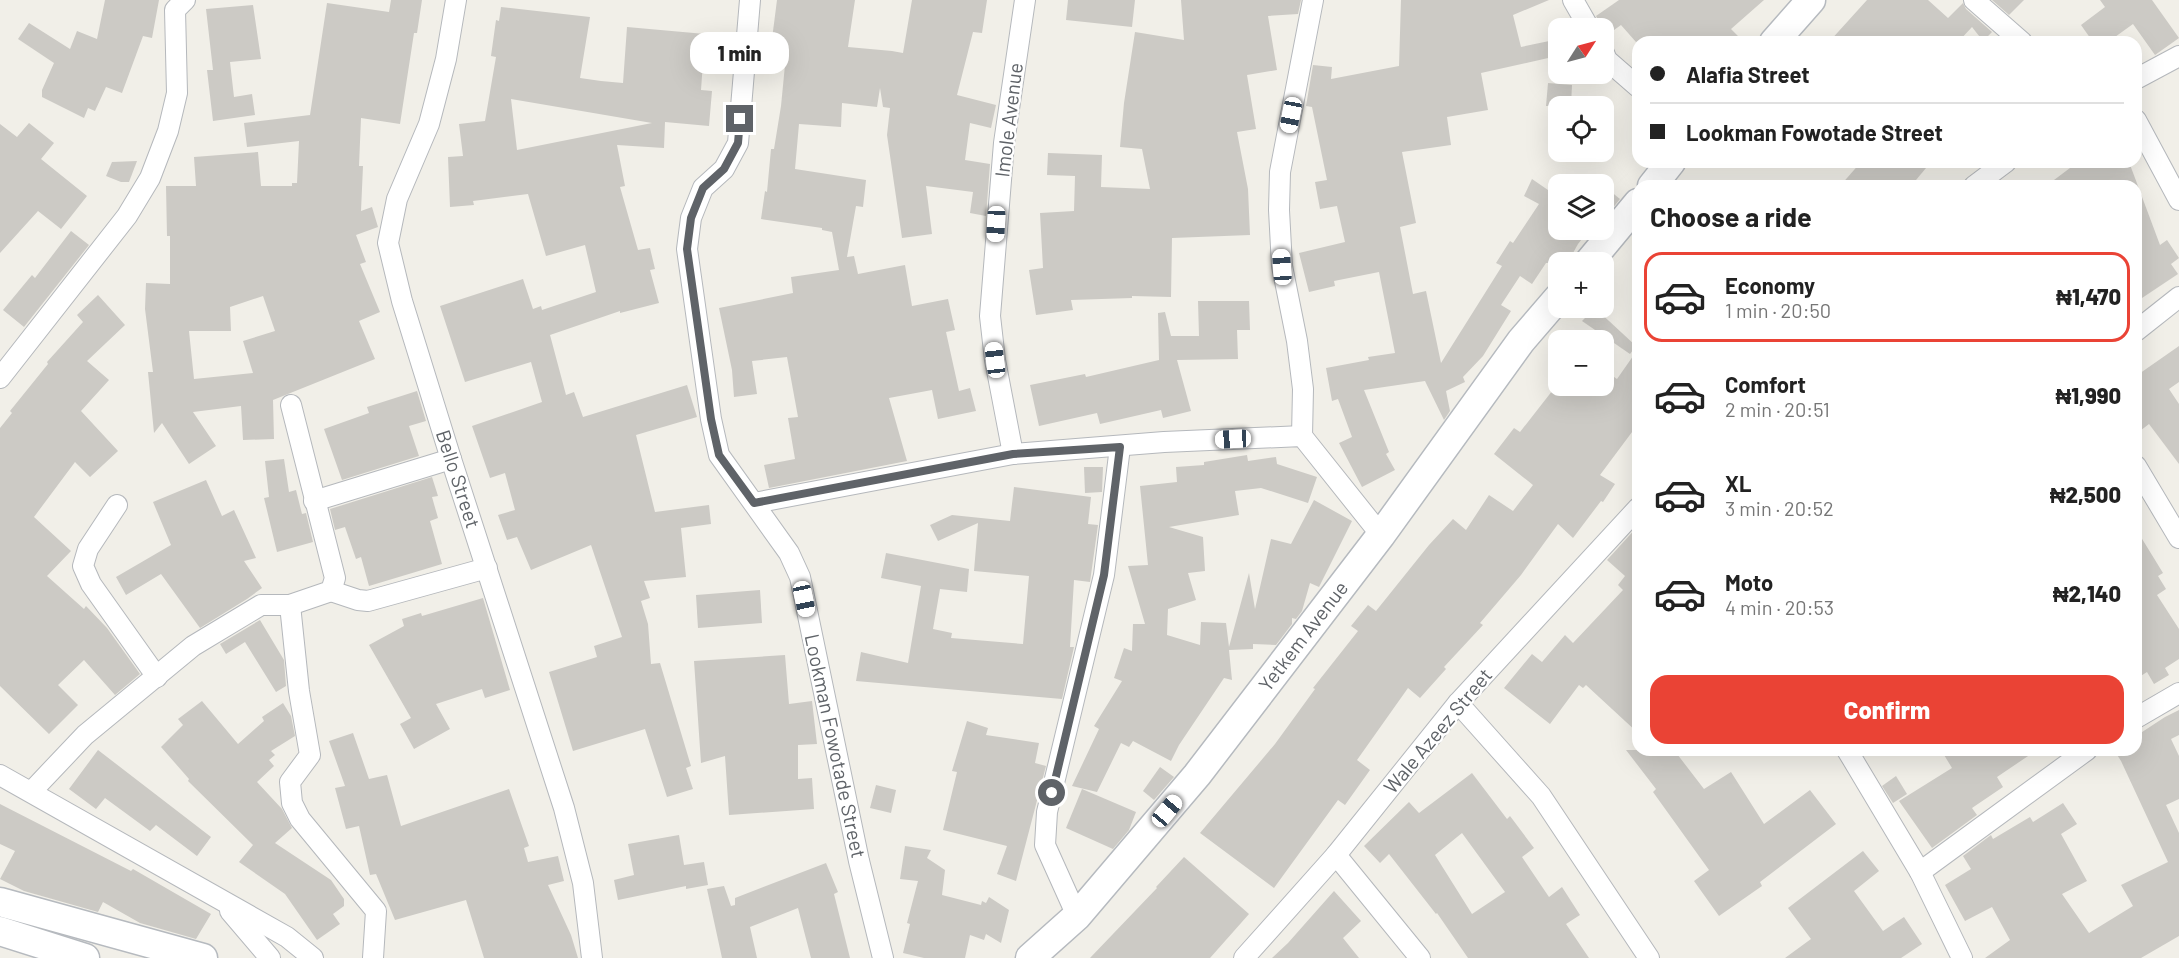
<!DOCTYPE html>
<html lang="en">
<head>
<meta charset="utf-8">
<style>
	:root { --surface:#fff; --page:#f6f6f6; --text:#222; --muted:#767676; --line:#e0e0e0; --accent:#ea4335 }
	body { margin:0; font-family:Barlow,sans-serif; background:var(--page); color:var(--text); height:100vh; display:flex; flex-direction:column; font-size:22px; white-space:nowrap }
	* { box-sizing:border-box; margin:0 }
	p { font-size:20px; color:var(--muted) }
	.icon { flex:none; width:33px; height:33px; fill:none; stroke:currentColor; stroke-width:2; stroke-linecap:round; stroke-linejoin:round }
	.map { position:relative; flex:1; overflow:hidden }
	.panel { position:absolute; left:1632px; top:180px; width:510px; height:576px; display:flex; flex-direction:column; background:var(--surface); border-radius:18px; box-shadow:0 6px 24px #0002 }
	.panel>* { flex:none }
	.guide { position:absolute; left:1632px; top:36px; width:510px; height:132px; border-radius:18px; box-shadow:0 6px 24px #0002; display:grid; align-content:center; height:132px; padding:0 18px; background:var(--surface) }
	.needle { width:39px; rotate:54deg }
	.controls { position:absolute; left:1548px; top:18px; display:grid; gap:12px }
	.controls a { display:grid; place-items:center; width:66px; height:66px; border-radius:12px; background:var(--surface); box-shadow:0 6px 24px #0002; font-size:30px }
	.end { position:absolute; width:27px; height:27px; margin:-14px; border:8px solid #5f6368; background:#fff; box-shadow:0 0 0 3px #fff }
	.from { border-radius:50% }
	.bubble { position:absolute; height:42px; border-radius:18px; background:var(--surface); box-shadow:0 6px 24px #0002; font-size:20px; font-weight:800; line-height:42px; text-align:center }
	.car { position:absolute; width:18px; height:36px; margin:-18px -9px; border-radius:8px; box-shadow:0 0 4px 2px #0007; background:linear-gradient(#fff 24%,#345 0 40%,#fff 0 76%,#345 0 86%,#fff 0) }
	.guide b { display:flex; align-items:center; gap:21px; height:57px; font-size:22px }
	.guide b+b { border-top:2px solid var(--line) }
	.guide i { width:15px; height:15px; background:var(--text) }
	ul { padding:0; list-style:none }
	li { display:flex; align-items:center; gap:18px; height:90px; margin:0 12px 9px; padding:0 6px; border:3px solid transparent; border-radius:18px }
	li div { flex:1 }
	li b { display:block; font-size:22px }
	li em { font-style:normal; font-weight:800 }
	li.current { border-color:var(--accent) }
	li>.icon { width:54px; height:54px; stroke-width:1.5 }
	h2 { padding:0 18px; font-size:27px; line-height:72px }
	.action { display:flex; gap:12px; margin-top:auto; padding:12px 18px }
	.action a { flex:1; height:69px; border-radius:18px; background:var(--accent); color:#fff; font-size:24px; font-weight:800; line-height:69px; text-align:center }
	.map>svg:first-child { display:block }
</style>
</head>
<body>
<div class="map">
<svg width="2179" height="958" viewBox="0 0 2179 958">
	<rect width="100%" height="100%" fill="#f1efe8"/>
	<!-- building -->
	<g fill="#cccac5" fill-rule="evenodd">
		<polygon points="105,0 159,0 152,38 143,36 122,93 106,87 95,111 88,108 84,118 42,97 42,90 54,63 18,39 29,23 70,49 77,31 97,39"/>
		<path d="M391 0H422L417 33H414L400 124 361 118 359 166H363L361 211 372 207 378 227 356 235 366 262 360 264 380 312 359 321 375 359 273 400 274 439 243 440 241 406 193 412 216 446 189 464 162 423 154 433 148 372H153L145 309 146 283 170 284V236H167L166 186H196L194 157 258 152 261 186H292V183H297L299 141 247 147 244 123 310 115 327 3 389 12ZM263 296 275 331 243 341 253 373 194 379 189 331H231L230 307Z"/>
		<polygon points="777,0 855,0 848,47 892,51 903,53 912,0 987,0 982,33 973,32 957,95 996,105 991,128 970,123 965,160 990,164 986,216 970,213 973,192 926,186 932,234 902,238 887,135 890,108 883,107 880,88 877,107 842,103 841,127 799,124 795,169 866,180 863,207 856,206 847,257 854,256 858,274 905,265 912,306 948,299 955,330 946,332 959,391 970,388 976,411 938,419 932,390 889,398 907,461 769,488 764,465 795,459 788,418 798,417 787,357 752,361 757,394 734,397 732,370 719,308 793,293 791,277 839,270 832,232 822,230 822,228 761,219 765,191 767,192 771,149 774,149 781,106 785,65 770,65 769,39 772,39"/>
		<polygon points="1068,0 1135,0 1132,27 1066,20"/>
		<polygon points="1181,0 1301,0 1298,14 1268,16 1277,70 1247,75 1256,129 1237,132 1248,189 1250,235 1172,238 1171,297 1132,296 1132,298 1071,300 1073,310 1036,315 1029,270 1043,268 1040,213 1074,211 1075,176 1047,175 1048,153 1102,155 1101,187 1150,189 1142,149 1120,147 1124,103 1135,32 1184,40"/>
		<polygon points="1401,0 1549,0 1513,15 1521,47 1554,40 1557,56 1481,73 1488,110 1447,117 1451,145 1402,152 1416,223 1400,227 1413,294 1426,291 1441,363 1502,266 1496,263 1510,241 1513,243 1539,204 1524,196 1532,179 1548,190 1558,174 1558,230 1589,230 1578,244 1568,262 1546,263 1532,284 1520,276 1501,305 1511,311 1483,356 1463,377 1465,382 1446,391 1450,411 1444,420 1425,381 1364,390 1389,452 1386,454 1395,470 1362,487 1339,443 1352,437 1338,399 1332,401 1326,368 1369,360 1368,357 1395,353 1379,272 1334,281 1335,286 1309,292 1299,253 1345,242 1337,206 1320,209 1315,182 1327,180 1312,107 1306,106 1313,65 1332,67 1331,79 1399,66"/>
		<polygon points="1619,0 1764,0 1731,29 1744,42 1636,42 1621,25 1607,35 1596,16"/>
		<polygon points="1867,0 1928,0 1948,18 1963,3 1966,9 1992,32 1983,41 1972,27 1958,42 1829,42"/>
		<polygon points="1992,0 2024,0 2009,15"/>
		<polygon points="2100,0 2152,0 2179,38 2155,55 2133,24 2108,42 2093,42 2081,25 2105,7"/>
		<polygon points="253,5 261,59 230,62 234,97 252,94 255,115 213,121 207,70 213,70 206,9"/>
		<path d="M501 7 590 17 580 78 601 81 623 83 627 27 705 34 701 90 712 91 709 126 665 122 664 148 617 145 625 186 620 187 638 250 650 248 655 269 650 270 659 303 620 313V311L550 335 566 395 574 392 583 417 687 385 697 417 636 435 655 512 709 505 711 524 681 528 686 577 644 581 650 598 641 601 648 624 651 664 660 663 691 766 686 768 693 789 667 797 645 729 573 751 549 672 597 657 594 646 622 637 591 545 531 570 517 537 507 540 498 515 515 510 505 473 490 478 472 426 542 402 531 362 465 382 440 306 523 279 533 309 541 306 542 310 596 292 585 245 546 256 528 194 473 201 474 205 450 207 448 157 463 156 459 124 485 121 496 57 491 56 496 20 499 21ZM511 99 652 123 517 150Z"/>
		<polygon points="1548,83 1572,85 1571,106 1546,106"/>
		<polygon points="29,123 54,143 41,159 87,196 61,229 38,211 0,253 0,124 17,137"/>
		<polygon points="137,161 129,182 121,182 106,176 112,162"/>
		<polygon points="1861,162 1931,162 1911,186 1840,186"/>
		<polygon points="2078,162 2129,162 2160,245 2167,240 2179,258 2171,264 2178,274 2136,302 2136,186 2046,186"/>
		<polygon points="1604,186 1620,199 1604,219"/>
		<polygon points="71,231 89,245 24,327 3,310 32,275 35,278"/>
		<polygon points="98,295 125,325 87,361 109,380 81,411 118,451 90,477 75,462 34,517 71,551 47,576 84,609 86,606 107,628 140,674 115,695 84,660 58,685 78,705 49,734 0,686 0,428 12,413 10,411 48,364 47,362 83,322 77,315"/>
		<polygon points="1198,301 1249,301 1250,330 1237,330 1238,359 1177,360 1191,411 1163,418 1161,410 1100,424 1097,413 1039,426 1030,385 1085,374 1086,377 1159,360 1158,313 1165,312 1171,336 1199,336"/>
		<polygon points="1595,308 1636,346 1630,354 1582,321"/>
		<polygon points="2179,346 2179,382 2169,389 2179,404 2179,464 2149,424 2136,434 2136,376"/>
		<polygon points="1638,349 1638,424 1600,475 1615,484 1603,502 1601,501 1573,538 1558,524 1521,575 1480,623 1483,625 1444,667 1446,669 1420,698 1408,688 1357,760 1370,770 1345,805 1338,800 1274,888 1200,833 1275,744 1315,689 1313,688 1358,631 1351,626 1368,605 1376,611 1429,545 1453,519 1466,530 1489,495 1513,511 1533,485 1494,454 1514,428 1520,432 1556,386 1604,386 1604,370 1617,379"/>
		<polygon points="417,391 426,421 409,426 419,456 342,480 324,429 369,413 367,407"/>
		<polygon points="1247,455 1248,461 1276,457 1277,464 1317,477 1308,503 1261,488 1235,491 1239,515 1169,527 1203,537 1205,571 1188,573 1196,600 1168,609 1167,635 1200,645 1201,622 1226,623 1229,647 1249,573 1255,609 1271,539 1291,544 1314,500 1352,521 1319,587 1310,583 1302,611 1296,619 1292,618 1292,624 1276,645 1253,644 1253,649 1229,650 1232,680 1224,678 1179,745 1171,761 1133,741 1129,747 1121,743 1097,792 1072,786 1099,729 1094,726 1122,681 1114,678 1124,648 1132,651 1133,624 1145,624 1128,566 1148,565 1140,486 1177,482 1176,467 1204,465 1204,462"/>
		<polygon points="284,459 289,492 296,490 302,514 306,513 313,542 277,552 264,498 269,497 265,461"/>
		<polygon points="1084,467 1103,467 1102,492 1085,493"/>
		<polygon points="432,477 438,496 432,497 438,518 430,521 442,564 369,586 361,557 356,559 345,527 335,530 330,509"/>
		<polygon points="206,480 222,516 234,510 256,558 244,561 262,588 247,599 200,628 161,574 126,595 116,577 171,545 153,502"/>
		<polygon points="1014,487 1091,497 1088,524 1098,525 1090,582 1074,580 1070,647 1074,647 1062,699 856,681 861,652 908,663 921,586 881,578 886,553 969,569 967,592 940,589 933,629 952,633 951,638 1023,644 1029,576 974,571 978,523 938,541 930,525 952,515 1010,521"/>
		<polygon points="1638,526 1638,733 1586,685 1583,688 1579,685 1550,724 1504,688 1532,654 1542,662 1565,635 1573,643 1623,590 1618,585 1625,576 1607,560"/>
		<polygon points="2136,529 2163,573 2158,576 2166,589 2157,595 2179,629 2179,659 2165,668 2169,675 2154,684 2147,672 2136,679"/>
		<polygon points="760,590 762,623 698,628 696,595"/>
		<polygon points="483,598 510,690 485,698 482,689 436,704 450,729 414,749 400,724 411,718 369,645 404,626 402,619 421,613 422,616"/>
		<polygon points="260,620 284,660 286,686 276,692 245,642 226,654 220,644"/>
		<polygon points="785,655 789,704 812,701 817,744 798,745 798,779 812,778 814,809 729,815 725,756 701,763 694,661"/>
		<polygon points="202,701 238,744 264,721 262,717 283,703 291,716 295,736 271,751 275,755 269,760 274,766 257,782 282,809 292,828 275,843 331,880 344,899 344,906 333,914 340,924 317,940 285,894 239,862 253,845 188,781 189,779 161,747 183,725 178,719"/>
		<polygon points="2179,710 2179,735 2171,739 2179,756 2179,799 2166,805 2179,833 2179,936 2141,958 1985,958 2010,940 1992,907 1965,921 1945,885 1971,869 1963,856 1991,835 1993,839 2030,817 2033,822 2063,803 2077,824 2061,834 2087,881 2062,894 2089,933 2133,906 2121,885 2168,862 2121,761 2114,750 2136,750 2136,736 2165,717"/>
		<polygon points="967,721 988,728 986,735 1039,743 1035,763 1046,766 1016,881 997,874 1007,846 943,830 957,772 952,771"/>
		<polygon points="353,733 369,779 387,775 401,826 509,789 529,846 524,848 528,862 558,856 564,881 548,885 571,935 578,958 484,958 466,900 395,920 376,874 370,875 359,826 346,829 335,788 345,786 329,741"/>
		<polygon points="98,750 211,837 197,856 156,825 150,831 105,798 96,809 69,789"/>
		<polygon points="1626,750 1674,750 1704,789 1731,772 1764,824 1810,790 1836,824 1760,882 1762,886 1719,916 1694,881 1709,870 1653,792 1656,789"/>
		<polygon points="1941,750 2037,750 1997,777 2003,787 1972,808 1977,815 1932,848 1899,801 1952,768"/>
		<polygon points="1160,767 1174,777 1154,800 1143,791"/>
		<path d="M1472 773 1507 819 1510 816 1534 848 1522 857 1549 897 1562 887 1580 915 1566 924 1589 958H1468L1437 913 1436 914 1389 854 1380 863 1364 846 1409 802 1419 813ZM1462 833 1505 892 1472 914 1435 855Z"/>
		<polygon points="1896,776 1907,794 1893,803 1882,786"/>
		<polygon points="876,785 896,790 891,813 870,808"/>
		<polygon points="1082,789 1136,812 1129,830 1113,849 1066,828"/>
		<polygon points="0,804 131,871 133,869 211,914 196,939 140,923 103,902 98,912 24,891 0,879 15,851 0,844"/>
		<polygon points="679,835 684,865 704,862 708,885 686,889 686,886 618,900 614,880 634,875 628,844"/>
		<polygon points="905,846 931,850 927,858 945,870 942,895 981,905 982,901 986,903 989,897 1009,910 1001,943 986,934 984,940 970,935 965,958 924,958 903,953 910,924 907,923 918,881 900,879"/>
		<polygon points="1863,851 1879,871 1854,891 1883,931 1904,917 1922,944 1901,958 1785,958 1811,939 1788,908"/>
		<polygon points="1184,857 1249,914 1210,958 1090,958 1157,888 1156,887"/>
		<polygon points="826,863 838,892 834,894 850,958 811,958 798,908 750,927 757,958 722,958 707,889 724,886 731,906 735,905 735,898"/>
		<polygon points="1334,891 1361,921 1343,938 1359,958 1272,958 1288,943"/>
	</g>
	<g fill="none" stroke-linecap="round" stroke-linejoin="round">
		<defs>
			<g id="street">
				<polyline points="456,0 446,59 429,124 397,199 388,243 402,301 451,459 564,808 583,883 592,958"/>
				<polyline points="750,0 738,143 724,169 703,188 691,218 687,249 711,419 719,455 789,553 800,577 859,861 883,958"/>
				<polyline points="1573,0 1589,28"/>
				<polyline points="1974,0 2022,42"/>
				<polyline points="1604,53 1607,60 1638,87"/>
				<polyline points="2136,79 2179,56"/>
				<polyline points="2136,120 2179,200"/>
				<polyline points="1974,186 2006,162"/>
				<polyline points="2136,331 2179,297"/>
				<polyline points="0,378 127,216 150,178 168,131 177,93 175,10 185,0"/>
				<polyline points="1302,436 1303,389 1297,341 1282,266 1279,210 1280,172 1313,0"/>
				<polyline points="1013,454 995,360 990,316 1004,143 1025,0"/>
				<polyline points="2136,466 2179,538"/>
				<polyline points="314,501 451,459"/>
				<polyline points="754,503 1013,454 1164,442 1302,436 1381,535"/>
				<polyline points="117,505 88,549 83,566 91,584 157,677"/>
				<polyline points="331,591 358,600 368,601 487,568"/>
				<polyline points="290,605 299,691 310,755 290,782 292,803 300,819 376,911 373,958"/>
				<polyline points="1458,703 1541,796 1649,958"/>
				<polyline points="2136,718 2179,693"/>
				<polyline points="1847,750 1920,872 1962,958"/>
				<polyline points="0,775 287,937 313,958"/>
				<polyline points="32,791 85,735 193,646 261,605 290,605 331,591 335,578 291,405"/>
				<polyline points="1336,855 1420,958"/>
				<polyline points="1920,872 2087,750"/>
				<polyline points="230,911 270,958"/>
				<polyline points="1077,916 1045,845 1047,812 1104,575 1120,447"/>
				<polyline points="1244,958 1336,855 1458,703 1638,508"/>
			</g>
			<g id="secondary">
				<polyline points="1774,42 1811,0"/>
				<polyline points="1652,186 1671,162"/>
				<polyline points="1589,262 1638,203"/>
				<polyline points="0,902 203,958"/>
				<polyline points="0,931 85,958"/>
				<path id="s1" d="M1030 958 1077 916 1197 775 1381 535 1521 341 1558 298"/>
			</g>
		</defs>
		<!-- street casing -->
		<use href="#street" stroke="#b5b8bc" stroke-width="22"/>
		<!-- secondary casing -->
		<use href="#secondary" stroke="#b6babf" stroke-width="31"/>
		<!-- street -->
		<use href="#street" stroke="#fff" stroke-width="20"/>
		<!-- secondary -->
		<use href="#secondary" stroke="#fff" stroke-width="28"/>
	</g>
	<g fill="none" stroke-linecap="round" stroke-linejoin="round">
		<!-- route -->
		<polyline stroke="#5f6368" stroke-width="8" points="740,119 738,143 724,169 703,188 691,218 687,249 711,419 719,455 754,503 1013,454 1120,447 1104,575 1052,793"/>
	</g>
	<g text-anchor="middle" stroke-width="4.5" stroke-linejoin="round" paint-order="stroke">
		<!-- street labels -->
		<g font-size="20" fill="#5f6368" stroke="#fff">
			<text transform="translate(1009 120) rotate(-83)" y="7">Imole Avenue</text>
			<text transform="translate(458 479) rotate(72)" y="7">Bello Street</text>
			<text dy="7" stroke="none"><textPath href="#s1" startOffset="423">Yetkem Avenue</textPath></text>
			<text transform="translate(1438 731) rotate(-50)" y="7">Wale Azeez Street</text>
			<text transform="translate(835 746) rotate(78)" y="7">Lookman Fowotade Street</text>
		</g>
	</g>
</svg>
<div class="controls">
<a><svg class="needle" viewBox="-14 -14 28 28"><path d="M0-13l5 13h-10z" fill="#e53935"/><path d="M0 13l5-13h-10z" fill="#767676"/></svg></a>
<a><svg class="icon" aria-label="locate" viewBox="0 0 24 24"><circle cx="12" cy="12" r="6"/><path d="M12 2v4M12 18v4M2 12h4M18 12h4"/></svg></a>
<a><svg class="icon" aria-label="layers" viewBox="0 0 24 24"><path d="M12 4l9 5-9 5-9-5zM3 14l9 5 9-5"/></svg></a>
<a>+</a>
<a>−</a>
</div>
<i class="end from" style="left:1052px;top:793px"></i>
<i class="end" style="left:740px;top:119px"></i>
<div class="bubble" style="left:690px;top:32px;width:99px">1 min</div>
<i class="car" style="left:1291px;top:115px;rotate:191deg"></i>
<i class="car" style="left:996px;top:224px;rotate:183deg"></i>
<i class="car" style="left:1282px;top:267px;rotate:356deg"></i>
<i class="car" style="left:995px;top:360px;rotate:353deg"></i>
<i class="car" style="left:1233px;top:439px;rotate:267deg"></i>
<i class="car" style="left:804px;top:599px;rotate:168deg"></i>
<i class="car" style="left:1167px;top:811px;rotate:40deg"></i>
<div class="guide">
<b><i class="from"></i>Alafia Street</b>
<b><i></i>Lookman Fowotade Street</b>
</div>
<section class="panel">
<h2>Choose a ride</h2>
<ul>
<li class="current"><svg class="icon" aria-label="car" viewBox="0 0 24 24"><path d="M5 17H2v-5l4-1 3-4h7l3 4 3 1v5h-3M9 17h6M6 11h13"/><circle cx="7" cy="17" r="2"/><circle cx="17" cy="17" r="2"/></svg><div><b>Economy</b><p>1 min · 20:50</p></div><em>₦1,470</em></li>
<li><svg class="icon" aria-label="car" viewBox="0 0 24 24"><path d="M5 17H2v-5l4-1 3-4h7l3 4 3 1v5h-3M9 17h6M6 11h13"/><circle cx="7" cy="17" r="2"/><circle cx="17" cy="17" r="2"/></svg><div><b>Comfort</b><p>2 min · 20:51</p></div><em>₦1,990</em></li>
<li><svg class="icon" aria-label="car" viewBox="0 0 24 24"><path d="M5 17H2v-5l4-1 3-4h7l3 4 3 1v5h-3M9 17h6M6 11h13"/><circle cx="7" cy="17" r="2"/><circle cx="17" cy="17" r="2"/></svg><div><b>XL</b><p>3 min · 20:52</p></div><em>₦2,500</em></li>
<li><svg class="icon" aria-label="car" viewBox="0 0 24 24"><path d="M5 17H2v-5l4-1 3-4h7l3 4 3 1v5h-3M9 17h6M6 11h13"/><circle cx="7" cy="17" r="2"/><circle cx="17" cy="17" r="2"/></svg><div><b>Moto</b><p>4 min · 20:53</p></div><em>₦2,140</em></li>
</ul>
<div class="action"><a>Confirm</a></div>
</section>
</div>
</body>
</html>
